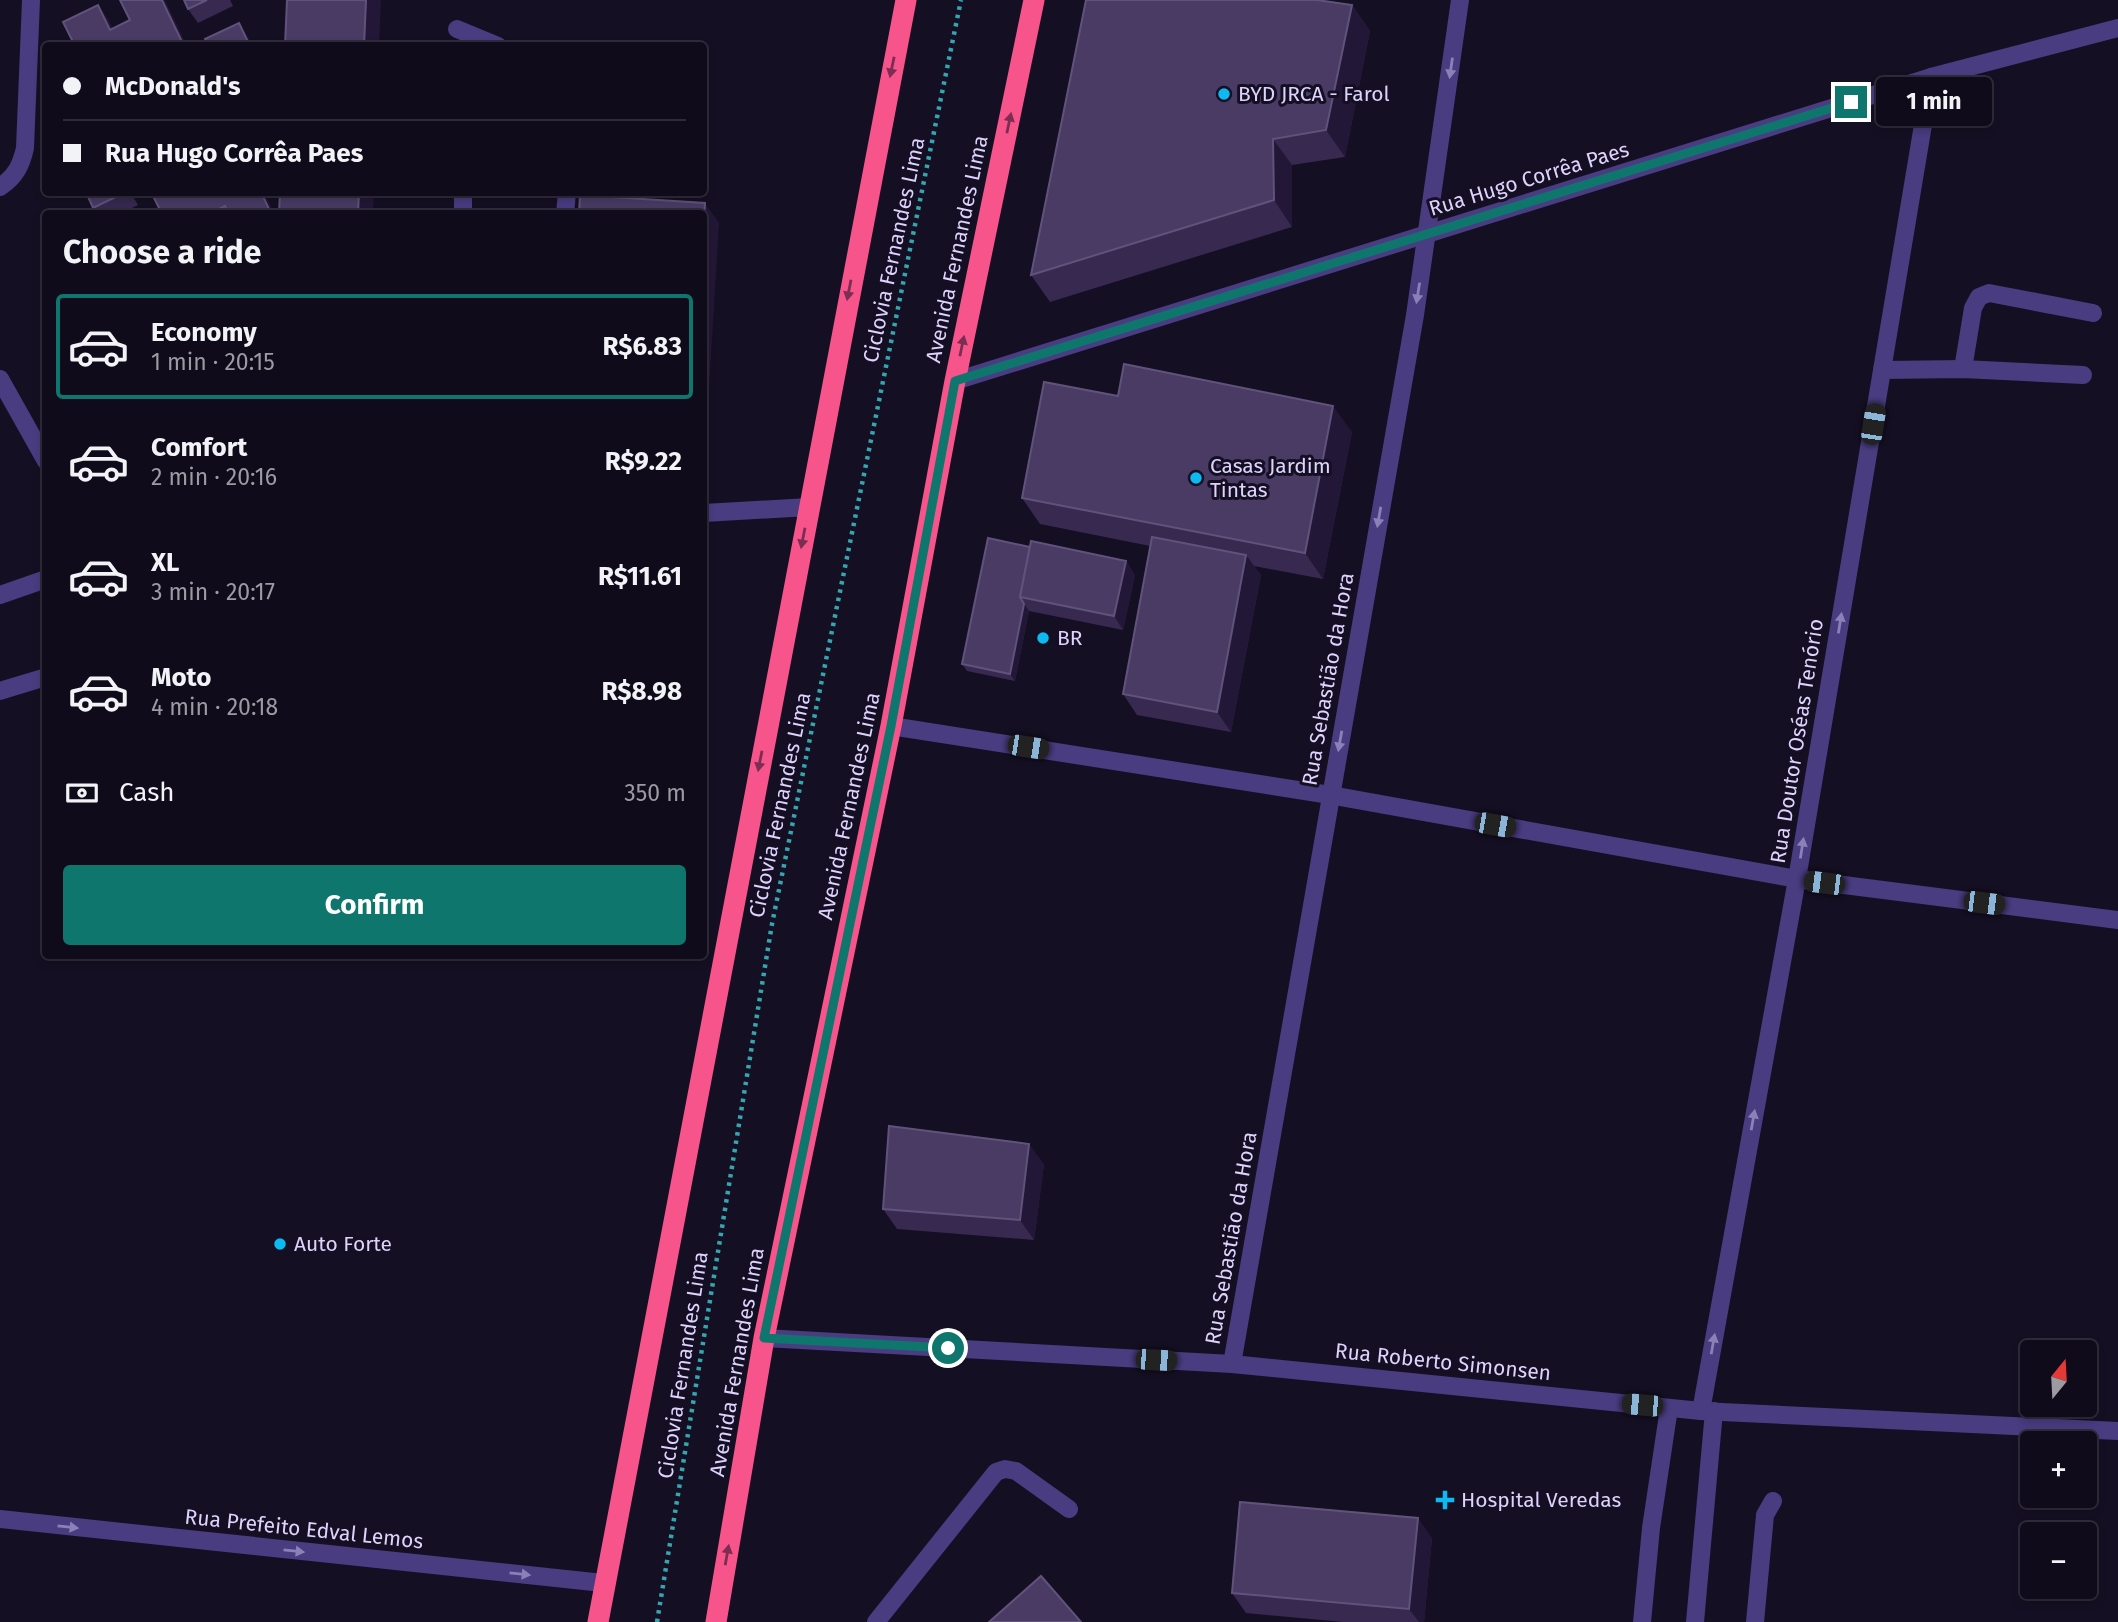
<!DOCTYPE html>
<html lang="en">
<head>
<meta charset="utf-8">
<style>
	:root { --surface:#100b1a; --page:#191423; --text:#f1f3f6; --muted:#9c9ba2; --line:#302b39; --accent:#0f766e }
	body { margin:0; font-family:"Fira Sans",sans-serif; background:var(--page); color:var(--text); height:100vh; display:flex; flex-direction:column; font-size:26px; white-space:nowrap }
	* { box-sizing:border-box; margin:0 }
	p { font-size:23px; color:var(--muted) }
	.icon { flex:none; width:38px; height:38px; fill:none; stroke:currentColor; stroke-width:2; stroke-linecap:round; stroke-linejoin:round }
	.map { position:relative; flex:1; overflow:hidden }
	.sheet { position:absolute; left:42px; top:210px; width:665px; height:749px; display:flex; flex-direction:column; background:var(--surface); border-radius:7px; box-shadow:0 4px 10px #0003,0 0 0 2px var(--line) }
	.sheet>* { flex:none }
	.guide { position:absolute; left:42px; top:42px; width:665px; height:154px; border-radius:7px; box-shadow:0 4px 10px #0003,0 0 0 2px var(--line); display:grid; align-content:center; height:154px; padding:0 21px; background:var(--surface) }
	.needle { width:46px; rotate:18deg }
	.fabs { position:absolute; left:2020px; top:1340px; display:grid; gap:14px }
	.fabs a { display:grid; place-items:center; width:77px; height:77px; border-radius:7px; background:var(--surface); box-shadow:0 4px 10px #0003,0 0 0 2px var(--line); font-size:35px }
	.end { position:absolute; width:32px; height:32px; margin:-16px; border:9px solid #0f766e; background:#fff; box-shadow:0 0 0 4px #fff }
	.from { border-radius:50% }
	.bubble { position:absolute; height:49px; border-radius:7px; background:var(--surface); box-shadow:0 4px 10px #0003,0 0 0 2px var(--line); font-size:23px; font-weight:700; line-height:49px; text-align:center }
	.car { position:absolute; width:21px; height:42px; margin:-21px -10px; border-radius:9px; box-shadow:0 0 5px 2px #0007; background:linear-gradient(#222 24%,#8ab4d8 0 40%,#222 0 76%,#8ab4d8 0 86%,#222 0) }
	.guide b { display:flex; align-items:center; gap:24px; height:66px; font-size:26px }
	.guide b+b { border-top:2px solid var(--line) }
	.guide i { width:18px; height:18px; background:var(--text) }
	ul { padding:0; list-style:none }
	li { display:flex; align-items:center; gap:21px; height:105px; margin:0 14px 10px; padding:0 7px; border:4px solid transparent; border-radius:7px }
	li div { flex:1 }
	li b { display:block; font-size:26px }
	li em { font-style:normal; font-weight:700 }
	li.on { border-color:var(--accent) }
	li>.icon { width:63px; height:63px; stroke-width:1.5 }
	h2 { padding:0 21px; font-size:32px; line-height:84px }
	.pay { display:flex; align-items:center; gap:18px; height:77px; padding:0 21px; font-size:26px }
	.pay p { margin-inline-start:auto }
	.action { display:flex; gap:14px; margin-top:auto; padding:14px 21px }
	.action a { flex:1; height:80px; border-radius:7px; background:var(--accent); color:#fff; font-size:28px; font-weight:700; line-height:80px; text-align:center }
	.map>svg:first-child { display:block }
</style>
</head>
<body>
<div class="map">
<svg width="2118" height="1622" viewBox="0 0 2118 1622">
	<rect width="100%" height="100%" fill="#150f23"/>
	<g fill="none" stroke-linecap="round" stroke-linejoin="round">
		<!-- path -->
		<polyline stroke="#35a5af" stroke-width="4.5" stroke-dasharray="3.5 5" stroke-linecap="butt" points="657,1622 772,924 961,0"/>
		<!-- minor -->
		<g stroke="#493c80" stroke-width="18">
			<polyline points="457,29 498,46"/>
			<path d="M0 187C15 177 21 166 25 148L31 0"/>
			<polyline points="463,214 463,192"/>
			<polyline points="565,214 567,192"/>
			<polyline points="1963,369 1973,308 1979,297 1989,293 2093,313"/>
			<polyline points="1882,370 1963,369 2083,375"/>
			<polyline points="0,379 46,461"/>
			<polyline points="955,381 1931,77 2118,28"/>
			<polyline points="704,513 809,507"/>
			<polyline points="0,595 46,579"/>
			<polyline points="0,691 46,677"/>
			<polyline points="891,726 1330,795 1797,879 2118,920"/>
			<polyline points="764,1338 1232,1364 1701,1411 2118,1431"/>
			<polyline points="1232,1364 1415,315 1460,0"/>
			<polyline points="1701,1411 1797,879 1931,77"/>
			<polyline points="0,1519 603,1583"/>
			<polyline points="876,1622 996,1472 1005,1469 1016,1471 1069,1509"/>
			<polyline points="1642,1622 1651,1528 1669,1408"/>
			<polyline points="1695,1622 1714,1411"/>
			<polyline points="1755,1622 1765,1515 1773,1501"/>
		</g>
		<!-- highway -->
		<g stroke="#f7548b" stroke-width="21">
			<polyline points="598,1622 906,0"/>
			<polyline points="716,1622 764,1338 891,726 955,381 1034,0"/>
		</g>
	</g>
	<!-- wall -->
	<g fill="#372950">
		<polygon points="184,0 230,0 233,6 198,23 188,9"/>
		<polygon points="1331,2 1352,5 1370,31 1345,157 1292,165 1292,227 1050,302 1031,275"/>
		<polygon points="86,192 131,192 138,205 120,214 97,214"/>
		<polygon points="151,192 264,192 274,214 162,214"/>
		<polygon points="1118,396 1352,432 1323,579 1254,566 1261,575 1231,732 1137,715 1123,694 1150,546 1040,524 1022,498"/>
		<polygon points="1030,547 1126,561 1135,575 1123,630 1029,611 1015,681 967,671 962,664"/>
		<polygon points="1044,1164 1034,1240 897,1229 883,1209"/>
		<polygon points="1432,1538 1424,1622 1344,1622 1246,1613 1232,1593"/>
	</g>
	<!-- shaded-wall -->
	<g fill="#221736">
		<polygon points="162,0 165,0 187,46 184,46"/>
		<polygon points="366,0 381,0 379,46 364,46"/>
		<polygon points="98,5 108,19 120,43 110,30"/>
		<polygon points="1352,5 1370,31 1345,157 1326,130"/>
		<polygon points="239,23 248,37 253,46 250,46"/>
		<polygon points="1273,139 1292,165 1292,227 1274,200"/>
		<polygon points="129,192 131,192 138,205"/>
		<polygon points="261,192 264,192 274,214 272,214 269,209"/>
		<polygon points="359,192 374,192 373,214 358,214"/>
		<polygon points="705,203 719,223 708,405 704,399 704,221"/>
		<polygon points="1333,406 1352,432 1323,579 1305,553"/>
		<polygon points="1246,555 1261,575 1231,732 1217,712"/>
		<polygon points="1126,561 1135,575 1123,630 1114,616"/>
		<polygon points="1024,604 1029,611 1015,681 1010,674"/>
		<polygon points="1029,1144 1044,1164 1034,1240 1020,1220"/>
		<polygon points="1418,1518 1432,1538 1424,1622 1419,1622 1409,1609"/>
	</g>
	<!-- building -->
	<g fill="#493b63" stroke="#60537b" stroke-width="2">
		<polygon points="120,0 162,0 184,46 75,46 63,22 98,5 110,30 130,20"/>
		<polygon points="184,0 207,0 188,9"/>
		<polygon points="287,0 366,0 364,46 285,46"/>
		<polygon points="1086,0 1317,0 1352,5 1326,130 1273,139 1274,200 1031,275"/>
		<polygon points="239,23 250,46 209,46 205,39"/>
		<polygon points="86,192 126,192 93,208"/>
		<polygon points="151,192 261,192 269,209 261,214 228,214 225,206 209,214 162,214"/>
		<polygon points="280,192 359,192 358,214 279,214"/>
		<polygon points="580,195 705,203 704,221 704,214 579,214"/>
		<polygon points="1124,364 1333,406 1305,553 1022,498 1044,382 1118,396"/>
		<polygon points="1152,537 1246,555 1217,712 1123,694"/>
		<polygon points="988,538 1030,547 1020,597 1024,604 1010,674 962,664"/>
		<polygon points="1031,541 1126,561 1114,616 1020,597"/>
		<polygon points="889,1126 1029,1144 1020,1220 883,1209"/>
		<polygon points="1240,1502 1418,1518 1409,1609 1232,1593"/>
		<polygon points="1041,1576 1081,1622 989,1622"/>
	</g>
	<!-- one-way arrows -->
	<defs><path id="oneway-solid" d="M-6-.8H1V-3.2L6.5 0L1 3.2V.8H-6Z" transform="scale(1.75)"/></defs>
	<g fill="#7b2e52">
		<use href="#oneway-solid" transform="translate(892 67) rotate(102)"/>
		<use href="#oneway-solid" transform="translate(1009 123) rotate(-78)"/>
		<use href="#oneway-solid" transform="translate(849 290) rotate(101)"/>
		<use href="#oneway-solid" transform="translate(962 346) rotate(-78)"/>
		<use href="#oneway-solid" transform="translate(803 538) rotate(101)"/>
		<use href="#oneway-solid" transform="translate(760 761) rotate(101)"/>
		<use href="#oneway-solid" transform="translate(727 1555) rotate(-80)"/>
	</g>
	<g fill="#8c80b8">
		<use href="#oneway-solid" transform="translate(1451 68) rotate(98)"/>
		<use href="#oneway-solid" transform="translate(1418 293) rotate(99)"/>
		<use href="#oneway-solid" transform="translate(1379 517) rotate(100)"/>
		<use href="#oneway-solid" transform="translate(1840 623) rotate(-81)"/>
		<use href="#oneway-solid" transform="translate(1340 741) rotate(100)"/>
		<use href="#oneway-solid" transform="translate(1802 848) rotate(-81)"/>
		<use href="#oneway-solid" transform="translate(1753 1120) rotate(-80)"/>
		<use href="#oneway-solid" transform="translate(1713 1344) rotate(-80)"/>
		<use href="#oneway-solid" transform="translate(68 1527) rotate(6)"/>
		<use href="#oneway-solid" transform="translate(294 1551) rotate(6)"/>
		<use href="#oneway-solid" transform="translate(520 1574) rotate(6)"/>
	</g>
	<g fill="none" stroke-linecap="round" stroke-linejoin="round">
		<!-- route -->
		<polyline stroke="#0f766e" stroke-width="9" points="948,1348 764,1338 891,726 955,381 1851,102"/>
	</g>
	<!-- markers -->
	<g fill="#0cb9f0" stroke="#150f23" stroke-width="2.5">
		<circle cx="1224" cy="94" r="7"/>
		<circle cx="1196" cy="478" r="7"/>
		<circle cx="1043" cy="638" r="7"/>
		<circle cx="280" cy="1244" r="7"/>
		<path d="M1441.5 1489.5h7v7h7v7h-7v7h-7v-7h-7v-7h7z"/>
	</g>
	<g text-anchor="middle" stroke-width="6" stroke-linejoin="round" paint-order="stroke">
		<!-- poi labels -->
		<g font-size="21" fill="#ded3fd" stroke="#150f23" text-anchor="start">
			<text x="1238" y="101">BYD JRCA - Farol</text>
			<text x="1210" y="473">Casas Jardim<tspan x="1210" dy="24">Tintas</tspan></text>
			<text x="1057" y="645">BR</text>
			<text x="294" y="1251">Auto Forte</text>
			<text x="1461" y="1507">Hospital Veredas</text>
		</g>
		<!-- street labels -->
		<g font-size="21" fill="#ded3fd" stroke="#150f23">
			<text transform="translate(1529 179) rotate(-17)" y="7">Rua Hugo Corrêa Paes</text>
			<text transform="translate(957 249) rotate(-78)" y="7">Avenida Fernandes Lima</text>
			<text transform="translate(894 250) rotate(-78)" y="7">Ciclovia Fernandes Lima</text>
			<text transform="translate(1328 679) rotate(-80)" y="7">Rua Sebastião da Hora</text>
			<text transform="translate(1797 741) rotate(-81)" y="7">Rua Doutor Oséas Tenório</text>
			<text transform="translate(780 805) rotate(-78)" y="7">Ciclovia Fernandes Lima</text>
			<text transform="translate(849 806) rotate(-78)" y="7">Avenida Fernandes Lima</text>
			<text transform="translate(1231 1238) rotate(-80)" y="7">Rua Sebastião da Hora</text>
			<text transform="translate(737 1362) rotate(-80)" y="7">Avenida Fernandes Lima</text>
			<text transform="translate(1443 1362) rotate(6)" y="7">Rua Roberto Simonsen</text>
			<text transform="translate(683 1365) rotate(-81)" y="7">Ciclovia Fernandes Lima</text>
			<text transform="translate(304 1529) rotate(6)" y="7">Rua Prefeito Edval Lemos</text>
		</g>
	</g>
</svg>
<div class="fabs">
<a><svg class="needle" viewBox="-14 -14 28 28"><path d="M0-13l5 13h-10z" fill="#e53935"/><path d="M0 13l5-13h-10z" fill="#9c9ba2"/></svg></a>
<a>+</a>
<a>−</a>
</div>
<i class="end from" style="left:948px;top:1348px"></i>
<i class="end" style="left:1851px;top:102px"></i>
<div class="bubble" style="left:1876px;top:77px;width:116px">1 min</div>
<i class="car" style="left:1873px;top:424px;rotate:9deg"></i>
<i class="car" style="left:1028px;top:747px;rotate:99deg"></i>
<i class="car" style="left:1495px;top:825px;rotate:100deg"></i>
<i class="car" style="left:1824px;top:883px;rotate:277deg"></i>
<i class="car" style="left:1984px;top:903px;rotate:97deg"></i>
<i class="car" style="left:1156px;top:1360px;rotate:93deg"></i>
<i class="car" style="left:1642px;top:1405px;rotate:275deg"></i>
<div class="guide">
<b><i class="from"></i>McDonald's</b>
<b><i></i>Rua Hugo Corrêa Paes</b>
</div>
<section class="sheet">
<h2>Choose a ride</h2>
<ul>
<li class="on"><svg class="icon" aria-label="car" viewBox="0 0 24 24"><path d="M5 17H2v-5l4-1 3-4h7l3 4 3 1v5h-3M9 17h6M6 11h13"/><circle cx="7" cy="17" r="2"/><circle cx="17" cy="17" r="2"/></svg><div><b>Economy</b><p>1 min · 20:15</p></div><em>R$6.83</em></li>
<li><svg class="icon" aria-label="car" viewBox="0 0 24 24"><path d="M5 17H2v-5l4-1 3-4h7l3 4 3 1v5h-3M9 17h6M6 11h13"/><circle cx="7" cy="17" r="2"/><circle cx="17" cy="17" r="2"/></svg><div><b>Comfort</b><p>2 min · 20:16</p></div><em>R$9.22</em></li>
<li><svg class="icon" aria-label="car" viewBox="0 0 24 24"><path d="M5 17H2v-5l4-1 3-4h7l3 4 3 1v5h-3M9 17h6M6 11h13"/><circle cx="7" cy="17" r="2"/><circle cx="17" cy="17" r="2"/></svg><div><b>XL</b><p>3 min · 20:17</p></div><em>R$11.61</em></li>
<li><svg class="icon" aria-label="car" viewBox="0 0 24 24"><path d="M5 17H2v-5l4-1 3-4h7l3 4 3 1v5h-3M9 17h6M6 11h13"/><circle cx="7" cy="17" r="2"/><circle cx="17" cy="17" r="2"/></svg><div><b>Moto</b><p>4 min · 20:18</p></div><em>R$8.98</em></li>
</ul>
<div class="pay"><svg class="icon" aria-label="cash" viewBox="0 0 24 24"><path d="M3 7h18v10H3z"/><circle cx="12" cy="12" r="2"/></svg>Cash<p>350 m</p></div>
<div class="action"><a>Confirm</a></div>
</section>
</div>
</body>
</html>
